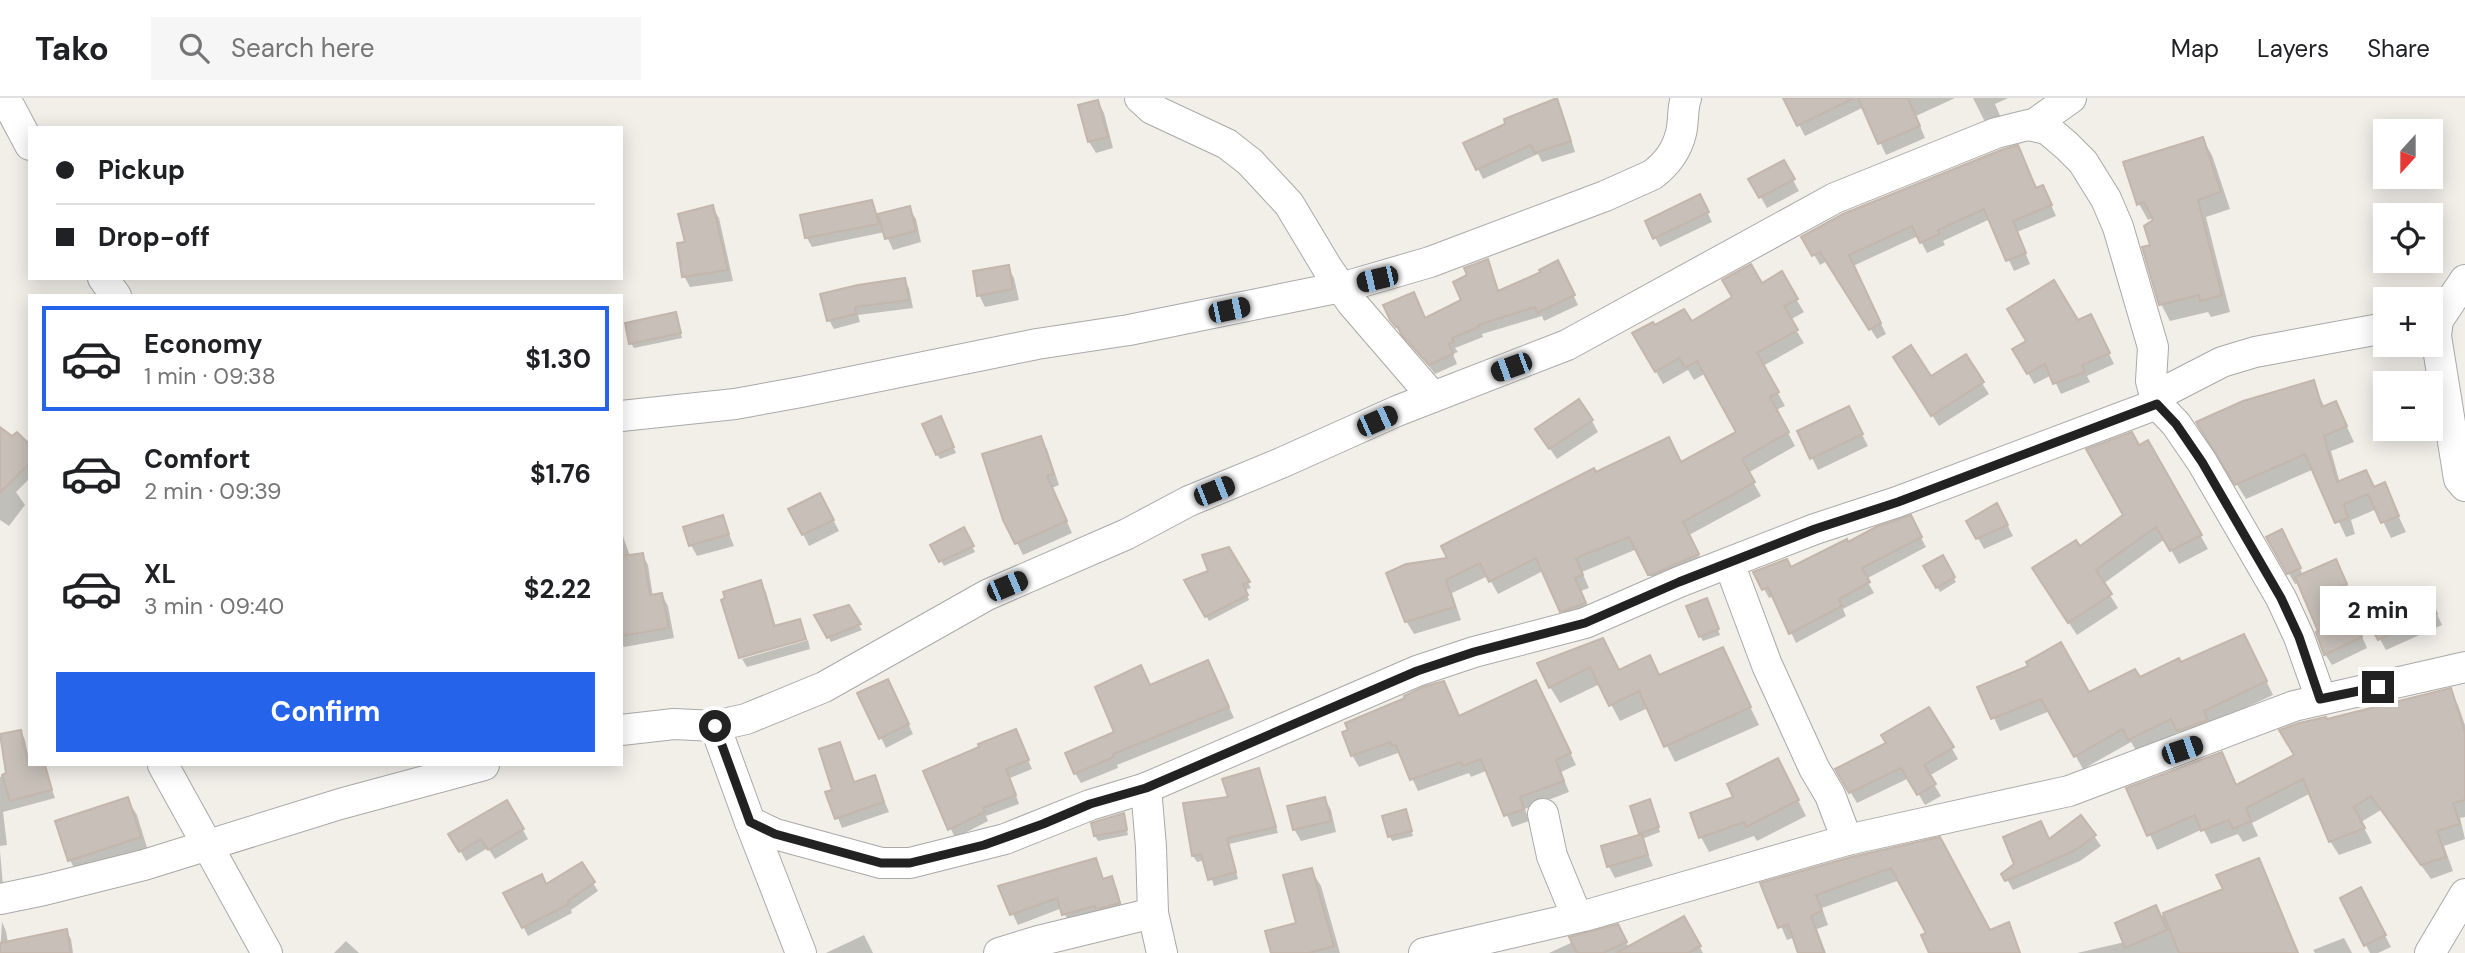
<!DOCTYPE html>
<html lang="en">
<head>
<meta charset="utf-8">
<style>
	:root { --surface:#fff; --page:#f6f6f6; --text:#202124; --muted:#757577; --line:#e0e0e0; --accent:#2563eb }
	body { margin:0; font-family:"DM Sans",sans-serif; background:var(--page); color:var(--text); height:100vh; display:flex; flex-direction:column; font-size:26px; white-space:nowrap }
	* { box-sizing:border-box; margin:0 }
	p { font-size:23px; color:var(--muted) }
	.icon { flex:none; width:38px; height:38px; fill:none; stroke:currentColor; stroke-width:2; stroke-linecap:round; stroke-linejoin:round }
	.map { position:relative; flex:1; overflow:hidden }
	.details { position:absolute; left:28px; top:196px; width:595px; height:472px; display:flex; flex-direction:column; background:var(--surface); border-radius:0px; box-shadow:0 4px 18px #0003 }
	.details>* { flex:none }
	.banner { position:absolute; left:28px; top:28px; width:595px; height:154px; border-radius:0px; box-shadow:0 4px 18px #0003; display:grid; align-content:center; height:154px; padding:0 28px; background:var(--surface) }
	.needle { width:46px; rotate:201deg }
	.buttons { position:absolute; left:2373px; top:21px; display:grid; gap:14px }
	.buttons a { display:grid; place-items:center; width:70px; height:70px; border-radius:0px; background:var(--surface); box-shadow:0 4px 18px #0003; font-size:35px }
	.end { position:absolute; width:32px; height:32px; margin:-16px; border:9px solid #222; background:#fff; box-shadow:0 0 0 4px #fff }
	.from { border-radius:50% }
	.bubble { position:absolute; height:49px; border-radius:0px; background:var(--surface); box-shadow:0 4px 18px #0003; font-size:23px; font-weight:700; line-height:49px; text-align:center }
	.car { position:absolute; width:21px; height:42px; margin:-21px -10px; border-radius:9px; box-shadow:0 0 5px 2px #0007; background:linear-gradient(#222 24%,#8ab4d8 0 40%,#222 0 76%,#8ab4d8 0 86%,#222 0) }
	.banner b { display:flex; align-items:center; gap:24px; height:66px; font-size:26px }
	.banner b+b { border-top:2px solid var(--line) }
	.banner i { width:18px; height:18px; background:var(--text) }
	ul { padding:12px 0 0; list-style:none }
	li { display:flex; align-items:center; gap:21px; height:105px; margin:0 14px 10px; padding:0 14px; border:4px solid transparent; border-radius:0px }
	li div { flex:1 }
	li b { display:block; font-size:26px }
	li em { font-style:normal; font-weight:700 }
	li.selected { border-color:var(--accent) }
	li>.icon { width:63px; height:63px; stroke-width:1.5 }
	.primary-button { display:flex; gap:14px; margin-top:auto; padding:14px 28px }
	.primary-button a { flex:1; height:80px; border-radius:0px; background:var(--accent); color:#fff; font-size:28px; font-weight:700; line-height:80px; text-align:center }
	header { display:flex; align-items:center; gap:42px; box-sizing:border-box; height:98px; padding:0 35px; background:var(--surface); border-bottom:2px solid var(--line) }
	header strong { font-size:33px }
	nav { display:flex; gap:38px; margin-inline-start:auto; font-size:24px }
	.search { width:490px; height:63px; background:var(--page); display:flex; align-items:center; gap:18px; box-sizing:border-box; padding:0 24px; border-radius:0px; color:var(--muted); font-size:26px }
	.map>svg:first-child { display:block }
</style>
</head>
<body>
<header>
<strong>Tako</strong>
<div class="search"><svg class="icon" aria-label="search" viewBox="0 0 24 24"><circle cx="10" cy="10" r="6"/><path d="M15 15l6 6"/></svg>Search here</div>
<nav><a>Map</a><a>Layers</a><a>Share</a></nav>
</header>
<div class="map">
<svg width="2465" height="855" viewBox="0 0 2465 855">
	<rect width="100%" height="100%" fill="#f2efe9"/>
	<!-- shadow -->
	<g fill="#0003">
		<polygon points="1785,0 1955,0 1916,18 1925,40 1886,57 1864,9 1805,38"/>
		<polygon points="1973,0 2008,0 1995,6 2004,27 1989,32"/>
		<polygon points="1556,2 1562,12 1575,54 1542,64 1538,56 1483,81 1478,71"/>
		<polygon points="1098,4 1104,15 1113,50 1096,55 1089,44"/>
		<polygon points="2202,41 2212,57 2230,111 2206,119 2230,214 2211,219 2208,214 2170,223 2161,206 2153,148 2159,118 2148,122 2139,106"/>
		<polygon points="2017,49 2036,92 2048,100 2056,118 2017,134 2030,166 2014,173 1990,121 1943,143 1945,147 1927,155 1918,138 1853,168 1886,236 1877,241 1827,163 1820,167 1804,139"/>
		<polygon points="1783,64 1799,93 1767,110 1751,82"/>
		<polygon points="871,104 878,118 909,110 916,121 921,144 893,152 885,134 812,149 807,140 803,118"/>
		<polygon points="1704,107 1712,124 1660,149 1647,124"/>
		<polygon points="712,109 719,120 733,183 690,189 684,178 687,146"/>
		<polygon points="1487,163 1500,195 1543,175 1562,173 1578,207 1544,223 1542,218 1482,236 1483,239 1455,250 1458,254 1453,256 1457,266 1435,276 1404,237 1397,231 1391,221 1425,221 1463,203 1469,178"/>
		<polygon points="1008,169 1014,180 1019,202 985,209 979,197"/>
		<polygon points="1781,176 1804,214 1790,222 1804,245 1763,268 1785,308 1776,312 1795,348 1748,375 1761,398 1689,437 1705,469 1658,490 1637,451 1582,474 1589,490 1581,493 1592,519 1569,526 1543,473 1498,496 1488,478 1452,495 1461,522 1414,536 1406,523 1450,462 1595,376 1681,366 1738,335 1706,275 1694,282 1688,272 1663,286 1635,236 1655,229 1691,225"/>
		<polygon points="904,182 909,190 913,210 858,217 860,224 834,231 829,222 823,197"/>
		<polygon points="676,216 682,240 634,250 631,245"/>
		<polygon points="2077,225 2096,229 2114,266 2087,278 2090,284 2061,296 2052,277 2034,286 2015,251 2028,243"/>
		<polygon points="1902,270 1930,280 1982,285 1989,296 1939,328"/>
		<polygon points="2313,285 2325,310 2336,305 2354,344 2331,353 2340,385 2366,374 2375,390 2384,387 2406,434 2391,440 2377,411 2351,422 2355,436 2346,439 2314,371 2246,401 2207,339"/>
		<polygon points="1854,321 1868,348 1818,372 1799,333"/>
		<polygon points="1592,323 1598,334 1557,361 1544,342"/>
		<polygon points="943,325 956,355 940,361 937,356"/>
		<polygon points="0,331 30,349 30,380 16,394 25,407 9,428 0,422"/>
		<polygon points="1040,340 1047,351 1059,387 1052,390 1072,435 1023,457 1005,421"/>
		<polygon points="2148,344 2208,451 2179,466 2165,441 2103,486 2118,510 2077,537 2042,484 2079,450 2125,418 2138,349"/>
		<polygon points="826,408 839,433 809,448 791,412"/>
		<polygon points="2003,418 2013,438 1984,451 1969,424"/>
		<polygon points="722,419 734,448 697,458 691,447"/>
		<polygon points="1910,419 1926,449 1866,481 1874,495 1843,511 1846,518 1796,545 1774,498 1769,500 1764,491 1791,471"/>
		<polygon points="963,431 975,454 944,468 933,448"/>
		<polygon points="621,433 630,458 642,456 648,467 653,499 662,497 668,508 674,540 624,549 621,545"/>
		<polygon points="2268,440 2287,444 2303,477 2336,463 2352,497 2345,500 2367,550 2332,567 2325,556 2320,534 2299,485 2295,486"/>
		<polygon points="1228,451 1251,490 1245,492 1249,502 1209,523 1187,483 1210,474"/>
		<polygon points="1942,460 1956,484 1940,494 1926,469"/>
		<polygon points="760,484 766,494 776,529 799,523 806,539 740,558"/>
		<polygon points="1709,507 1720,537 1703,543 1700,538"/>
		<polygon points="848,509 862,532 831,544 817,518"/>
		<polygon points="2434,510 2442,527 2386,552 2371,525"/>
		<polygon points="808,542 810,551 747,569 742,561"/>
		<polygon points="1602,542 1619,573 1660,579 1722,551 1759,627 1675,664 1648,610 1620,623 1600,586 1560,605 1550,589"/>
		<polygon points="2251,551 2273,597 2210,626 2186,646 2179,634 2137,654 2131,644 2083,671 2050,613 2000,633 1980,590 2089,596 2139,581 2180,566"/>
		<polygon points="1213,574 1234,620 1117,667 1118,670 1081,685 1075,675 1116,635 1150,589"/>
		<polygon points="893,592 913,636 886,650 860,596"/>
		<polygon points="2450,592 2458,607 2465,627 2465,719 2460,720 2465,741 2444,748 2453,773 2431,781 2381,712 2361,724 2372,745 2339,757 2330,743 2311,695 2252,725 2258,738 2243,744 2238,736 2211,746 2203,731 2157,752 2129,691 2221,656 2237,689 2296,658 2326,623"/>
		<polygon points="1542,595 1576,667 1561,674 1569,694 1525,711 1529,723 1512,729 1488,672 1471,679 1469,675 1418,693 1402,658 1400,659 1398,655 1359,669 1352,657 1449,596 1460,619"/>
		<polygon points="1929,611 1958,661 1929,678 1941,698 1925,707 1909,680 1857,705 1837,672 1889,646"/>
		<polygon points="1015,633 1032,671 1010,680 1019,706 986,718 988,723 955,740 926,674"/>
		<polygon points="21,634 25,642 31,671 43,667 55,700 3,714 7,747 0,748 0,679 8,677"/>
		<polygon points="840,646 855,686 874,679 889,714 842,730 828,695 834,693"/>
		<polygon points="1258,672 1278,735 1229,746 1238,781 1214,788 1205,762 1197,764 1193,758 1185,707 1230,700"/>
		<polygon points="1786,678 1806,718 1757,743 1754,738 1709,754 1701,739"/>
		<polygon points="127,701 137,717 149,756 79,779 70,762"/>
		<polygon points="1325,701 1331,712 1336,734 1301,743 1294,731"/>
		<polygon points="507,704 528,741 495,761 488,750 466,763 451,737"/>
		<polygon points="1652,708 1660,734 1642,741 1653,768 1615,780 1609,769 1603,749 1642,738 1641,735"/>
		<polygon points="1123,717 1128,737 1098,743 1095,738"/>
		<polygon points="1408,718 1413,738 1392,743 1390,738"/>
		<polygon points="2081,719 2101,748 2080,763 2013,792 2004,776"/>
		<polygon points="1939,741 1989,834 2008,827 2021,855 1930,855 1928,836 1900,782 1822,810 1828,827 1817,831 1826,855 1800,855 1795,839 1787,842 1763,786"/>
		<polygon points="0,753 3,788 0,789"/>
		<polygon points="1095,762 1104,782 1111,781 1117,791 1124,816 1070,827 1062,810 1018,827 1000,790"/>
		<polygon points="2258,762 2266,775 2298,855 2077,855 2125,844 2160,818 2225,792"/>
		<polygon points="1311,772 1321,788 1340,855 1273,855 1298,826"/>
		<polygon points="593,785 598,793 571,812 572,815 528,838 506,795 547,788"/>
		<polygon points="2342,801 2367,803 2391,849 2378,855 2370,855"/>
		<polygon points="1684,821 1703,855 1549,855 1573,844 1625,842 1629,850"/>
		<polygon points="2,824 6,833 8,845 66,833 71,841 73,855 0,855"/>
		<polygon points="864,837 873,855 826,855"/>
		<polygon points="2344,840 2352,855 2315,855 2313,852"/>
		<polygon points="346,843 359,855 334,855"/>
	</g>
	<!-- building -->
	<g fill="#c7bfb8" stroke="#c4b6ab" stroke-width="2">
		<polygon points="1557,0 1571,43 1535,55 1531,47 1476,72 1463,45 1505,26 1504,21"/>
		<polygon points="1783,0 1854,0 1797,28"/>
		<polygon points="1858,0 1908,0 1920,28 1878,46"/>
		<polygon points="1098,2 1108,39 1088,44 1078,7"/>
		<polygon points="2203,39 2221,94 2198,102 2222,197 2200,203 2199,197 2159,207 2142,149 2150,147 2144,128 2153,122 2144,104 2137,107 2123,64"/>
		<polygon points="2018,47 2036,90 2043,87 2052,107 2013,123 2026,155 2006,163 1984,111 1938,132 1940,136 1920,145 1912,128 1849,157 1881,225 1869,232 1820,154 1812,158 1801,139 1843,116 2001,52"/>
		<polygon points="1784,62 1795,81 1759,100 1748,81"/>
		<polygon points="1700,96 1709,114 1653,141 1645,123"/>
		<polygon points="872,102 879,126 805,140 800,117"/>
		<polygon points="713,107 728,172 682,179 677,145 685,144 678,116"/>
		<polygon points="910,108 916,133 885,141 878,116"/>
		<polygon points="1488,161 1498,193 1541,174 1539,172 1558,162 1575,197 1537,215 1535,209 1478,227 1479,229 1452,240 1454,244 1449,246 1453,256 1429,267 1401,236 1398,228 1396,229 1390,222 1383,207 1414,194 1425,220 1461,202 1453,184 1467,177 1464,170"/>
		<polygon points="1751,166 1762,185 1782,173 1798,201 1784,208 1798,232 1757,255 1779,294 1770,299 1789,334 1742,361 1755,384 1683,424 1699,456 1651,477 1648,477 1629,439 1576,460 1583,477 1575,480 1586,505 1560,514 1536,460 1489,484 1480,465 1446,482 1455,509 1405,524 1386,475 1406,466 1447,460 1441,448 1594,370 1596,374 1669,339 1681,364 1736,334 1697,263 1685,270 1679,260 1655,274 1632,235 1653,224 1655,227 1684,211 1692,223 1732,199 1722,182"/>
		<polygon points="1009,167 1013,191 977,198 973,173"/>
		<polygon points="905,180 909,202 855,209 856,216 827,223 820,196 858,187"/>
		<polygon points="2054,182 2078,222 2091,216 2110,255 2082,267 2085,274 2053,286 2045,266 2027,276 2012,251 2026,243 2007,211"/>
		<polygon points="676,214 681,235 629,246 625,225"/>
		<polygon points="1911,247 1931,278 1966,256 1984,284 1931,318 1893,259"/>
		<polygon points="2314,282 2322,309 2336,303 2347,328 2324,338 2337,384 2366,372 2374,389 2385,384 2399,418 2381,425 2368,396 2344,406 2348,420 2335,425 2305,356 2235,387 2196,324 2243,303"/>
		<polygon points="1579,301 1593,322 1549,351 1535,331"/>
		<polygon points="1849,308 1863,336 1810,361 1797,333"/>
		<polygon points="941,318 954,349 936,357 922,326"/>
		<polygon points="0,329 12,338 17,334 30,347 30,365 0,395"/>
		<polygon points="2132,334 2139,347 2148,342 2202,437 2170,453 2156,429 2096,472 2112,496 2068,525 2032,470 2076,442 2080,448 2123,417 2086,351"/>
		<polygon points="1041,338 1054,376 1047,378 1067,423 1015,446 1003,422 982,356"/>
		<polygon points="820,395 834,422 802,437 788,411"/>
		<polygon points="1997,405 2008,427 1976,441 1966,423"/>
		<polygon points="723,417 729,436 689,448 683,429"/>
		<polygon points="1911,417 1922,439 1862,470 1870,484 1839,501 1842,508 1789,536 1768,489 1762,492 1753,474 1787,461 1791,469 1847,441 1848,444 1876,429"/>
		<polygon points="964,429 974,448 939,464 930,447"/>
		<polygon points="2282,431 2301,470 2287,476 2266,439"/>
		<polygon points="1229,449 1250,484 1243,486 1248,497 1205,519 1184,482 1208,473 1202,457"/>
		<polygon points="643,455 650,497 662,495 669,530 621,538 621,458"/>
		<polygon points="1943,457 1955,479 1936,490 1923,468"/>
		<polygon points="2336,461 2347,486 2340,489 2362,539 2324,557 2316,534 2318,533 2295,479"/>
		<polygon points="761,482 774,528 800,521 806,541 739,560 721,502 725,500 723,494 726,493"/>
		<polygon points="2429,497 2437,516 2378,542 2368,524"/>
		<polygon points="1707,500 1719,531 1699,539 1686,508"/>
		<polygon points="849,507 861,526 827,540 814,517"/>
		<polygon points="2244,536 2267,583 2204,613 2208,622 2177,633 2171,621 2128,642 2123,631 2074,659 2041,601 1991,621 1977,589 2028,568 2026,564 2061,544 2089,594 2135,571 2140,579 2179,560 2181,564"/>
		<polygon points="1603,540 1619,572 1650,557 1659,577 1723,549 1751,609 1664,649 1639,593 1609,608 1590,569 1549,590 1537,565"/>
		<polygon points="1208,562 1229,609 1113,656 1114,659 1074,676 1065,655 1114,634 1095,589 1141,567 1150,587"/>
		<polygon points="888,581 909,626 879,641 857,595"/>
		<polygon points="1536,582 1571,655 1556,662 1564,683 1520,699 1524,711 1504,718 1481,661 1463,668 1461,664 1410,682 1396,647 1392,648 1390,644 1351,658 1342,634 1348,632 1345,625 1405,600 1404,598 1423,589 1444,583 1459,618"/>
		<polygon points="2451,590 2465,634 2465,702 2453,705 2460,726 2437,733 2446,759 2421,767 2371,698 2354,709 2365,730 2329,744 2303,681 2246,710 2251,723 2233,731 2229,722 2201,733 2195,717 2147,738 2126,690 2222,654 2236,687 2294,657 2279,632 2299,625 2326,619 2327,621"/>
		<polygon points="1929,609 1954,649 1924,667 1936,686 1917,697 1901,670 1849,695 1835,671 1886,645 1881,637"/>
		<polygon points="1016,631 1029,662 1006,671 1016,697 983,710 985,714 948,732 923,673 979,649 978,646"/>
		<polygon points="21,632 28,667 45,667 52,692 10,703 2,677 6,675 0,636"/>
		<polygon points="840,644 854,684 875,677 884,704 835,721 825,694 832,692 819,651"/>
		<polygon points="1778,660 1799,702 1746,729 1744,724 1699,740 1690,715 1733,699 1727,686"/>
		<polygon points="1259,670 1276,729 1227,740 1236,774 1208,782 1201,756 1192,758 1183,705 1228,699 1222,681"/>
		<polygon points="128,699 141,739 68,763 55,723"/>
		<polygon points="1325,699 1331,723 1293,732 1287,708"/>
		<polygon points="1650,701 1659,729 1639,736 1630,708"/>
		<polygon points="507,702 524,731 488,752 481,741 459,754 448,736"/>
		<polygon points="1406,711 1412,733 1388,739 1382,718"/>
		<polygon points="1124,715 1127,732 1094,738 1091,725"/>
		<polygon points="2081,717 2096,737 2074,753 2005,783 2001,776 2014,766 2003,739 2041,723 2049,741"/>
		<polygon points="1642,736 1648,757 1607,769 1601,748"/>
		<polygon points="1940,739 1990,832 2009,824 2020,855 1929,855 1921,837 1926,835 1891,770 1816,797 1822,813 1811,818 1824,855 1798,855 1788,826 1778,830 1760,785 1851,759"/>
		<polygon points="1096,760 1103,781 1112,778 1120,805 1096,811 1095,808 1062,817 1057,800 1010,817 998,788"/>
		<polygon points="2259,760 2298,855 2179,855 2163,815 2223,791 2216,777"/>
		<polygon points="582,764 595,784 568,803 569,806 522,830 503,795 542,776 546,786"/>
		<polygon points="1312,770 1334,848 1309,855 1271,855 1265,833 1296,825 1283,777"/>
		<polygon points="2361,789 2386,837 2364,848 2340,800"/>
		<polygon points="2156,807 2167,832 2125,850 2115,825"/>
		<polygon points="1684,818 1701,848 1688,855 1616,855"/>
		<polygon points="1618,826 1627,844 1603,855 1577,855 1569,839"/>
		<polygon points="67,831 71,855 0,855 0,845"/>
	</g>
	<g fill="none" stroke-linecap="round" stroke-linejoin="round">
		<defs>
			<g id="street">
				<polyline points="5,0 30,47"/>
				<polyline points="1140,0 1152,11 1227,46 1250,64 1289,106 1328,171 1352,205 1433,299"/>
				<polyline points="2033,27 2071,0"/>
				<polyline points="103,180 116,198"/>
				<polyline points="2465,182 2438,222 2436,238 2459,381 2465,388"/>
				<polyline points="2154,299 2222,264 2255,254 2385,230"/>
				<path d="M621 318 735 306 801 294 1037 246 1129 232 1351 187 1430 164 1605 98 1652 77C1666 67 1677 52 1681 35 1684 23 1682 11 1686 0"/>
				<polyline points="1729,465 1767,567 1814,670 1830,697 1847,742"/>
				<polyline points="715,628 750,724 775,736 881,765 910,765 1005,741 1090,707 1146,690 1417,573 1474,554 1585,525 1679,484 1815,431 1897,404 2157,306"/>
				<polyline points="621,632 674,626 715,628 746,621 824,589 987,497 1127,436 1189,403 1281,365 1397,313 1567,247 1835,100 1996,35 2028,27 2047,31 2067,48 2083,64 2106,101 2118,129 2153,249 2151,283 2157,306 2176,326 2202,364 2281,500 2299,539 2321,601"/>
				<polyline points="163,667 267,855"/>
				<polyline points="1146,690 1151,749 1153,815 1162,855"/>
				<polyline points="1543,716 1552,758 1577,819"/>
				<polyline points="750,724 801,855"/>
				<polyline points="0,801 44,792 144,767 340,706 484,667"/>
				<polyline points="999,855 1038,843 1153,815"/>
				<polyline points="1424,855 1584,818 1847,742 2069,693 2294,608 2465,569"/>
				<polyline points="2430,855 2465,796"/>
			</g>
		</defs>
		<!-- street casing -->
		<use href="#street" stroke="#a9a9a9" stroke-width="32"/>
		<!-- street -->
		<use href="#street" stroke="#fff" stroke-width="30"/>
	</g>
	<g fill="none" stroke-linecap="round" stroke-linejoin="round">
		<!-- route -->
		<polyline stroke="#222" stroke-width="9" points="715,628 750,724 775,736 881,765 910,765 984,747 1043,726 1090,706 1146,690 1417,573 1474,554 1585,525 1679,484 1815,431 1898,404 2157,306 2176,326 2202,364 2281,500 2299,539 2320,601 2378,589"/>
	</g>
</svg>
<div class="buttons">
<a><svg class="needle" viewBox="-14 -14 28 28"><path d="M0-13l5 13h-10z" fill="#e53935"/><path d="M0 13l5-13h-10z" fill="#757577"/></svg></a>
<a><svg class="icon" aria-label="locate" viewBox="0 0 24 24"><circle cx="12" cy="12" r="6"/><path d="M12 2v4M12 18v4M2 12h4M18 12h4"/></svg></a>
<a>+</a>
<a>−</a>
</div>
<i class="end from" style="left:715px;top:628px"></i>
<i class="end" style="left:2378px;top:589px"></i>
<div class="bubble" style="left:2320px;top:488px;width:116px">2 min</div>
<i class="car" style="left:1377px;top:181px;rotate:257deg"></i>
<i class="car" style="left:1229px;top:212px;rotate:78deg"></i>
<i class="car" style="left:1511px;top:269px;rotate:250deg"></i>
<i class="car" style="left:1377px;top:323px;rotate:66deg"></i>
<i class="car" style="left:1214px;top:393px;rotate:68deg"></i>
<i class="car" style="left:1007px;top:488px;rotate:67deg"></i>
<i class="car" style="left:2182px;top:652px;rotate:71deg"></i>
<div class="banner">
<b><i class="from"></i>Pickup</b>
<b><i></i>Drop-off</b>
</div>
<section class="details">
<ul>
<li class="selected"><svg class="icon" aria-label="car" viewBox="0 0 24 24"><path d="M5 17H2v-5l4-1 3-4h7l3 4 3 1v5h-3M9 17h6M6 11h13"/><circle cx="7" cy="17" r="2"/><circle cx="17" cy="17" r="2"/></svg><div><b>Economy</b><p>1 min · 09:38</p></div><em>$1.30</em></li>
<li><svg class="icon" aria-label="car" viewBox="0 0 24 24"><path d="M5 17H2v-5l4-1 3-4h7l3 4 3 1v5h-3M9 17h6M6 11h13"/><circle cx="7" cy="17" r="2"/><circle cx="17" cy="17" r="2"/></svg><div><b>Comfort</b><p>2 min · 09:39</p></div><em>$1.76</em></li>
<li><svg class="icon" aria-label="car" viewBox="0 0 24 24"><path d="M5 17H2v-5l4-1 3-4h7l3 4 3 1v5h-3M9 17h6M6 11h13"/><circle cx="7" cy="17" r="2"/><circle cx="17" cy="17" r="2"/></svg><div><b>XL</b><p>3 min · 09:40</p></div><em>$2.22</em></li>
</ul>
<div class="primary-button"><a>Confirm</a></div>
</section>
</div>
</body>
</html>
